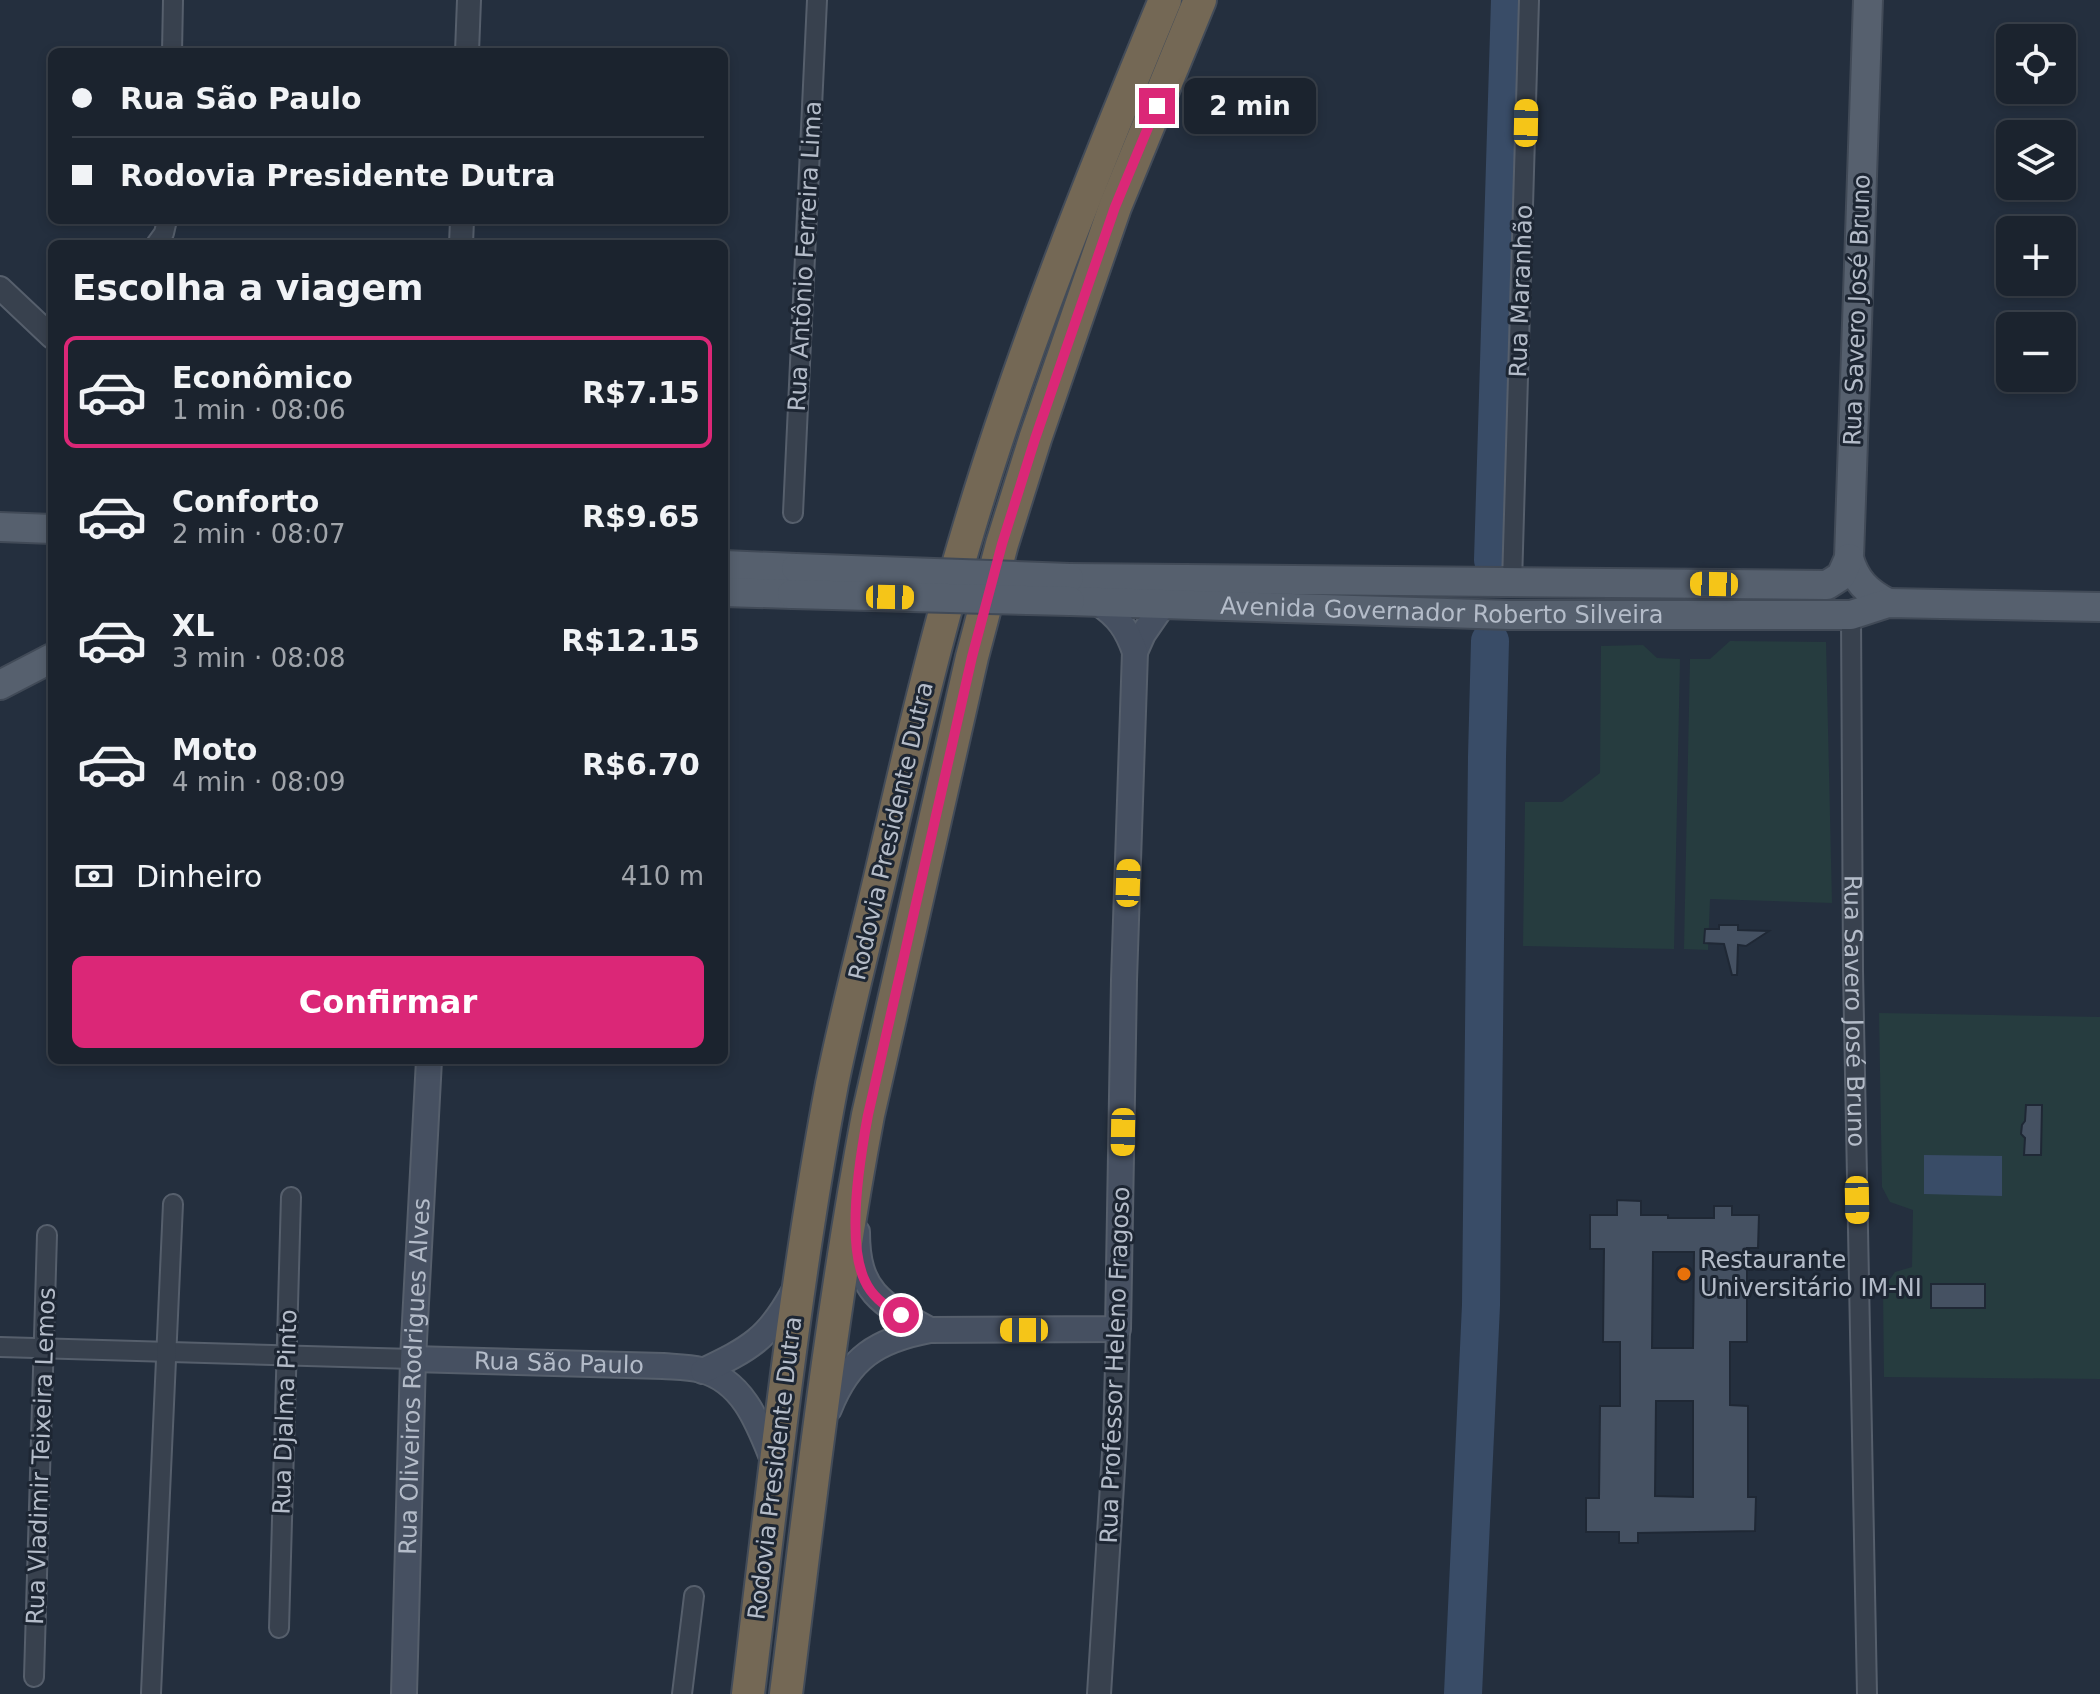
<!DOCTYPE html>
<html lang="pt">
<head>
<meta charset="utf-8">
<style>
	:root { --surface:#1b232e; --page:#282f3a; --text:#f1f3f6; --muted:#a0a4aa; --line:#39404a; --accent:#db2777 }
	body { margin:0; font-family:"DejaVu Sans",sans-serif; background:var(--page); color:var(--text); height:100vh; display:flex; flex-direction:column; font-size:30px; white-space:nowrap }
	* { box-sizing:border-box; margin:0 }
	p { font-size:26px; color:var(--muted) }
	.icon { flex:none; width:44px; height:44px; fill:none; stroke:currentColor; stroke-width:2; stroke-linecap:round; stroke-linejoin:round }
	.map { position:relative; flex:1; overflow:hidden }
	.side { position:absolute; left:48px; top:240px; width:680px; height:824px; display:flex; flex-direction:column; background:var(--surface); border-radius:12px; box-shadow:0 4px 12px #0003,0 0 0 2px var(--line) }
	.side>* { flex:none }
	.hud { position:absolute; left:48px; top:48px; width:680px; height:176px; border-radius:12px; box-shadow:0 4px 12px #0003,0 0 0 2px var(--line); display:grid; align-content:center; height:176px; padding:0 24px; background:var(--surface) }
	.controls { position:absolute; left:1996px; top:24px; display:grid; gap:16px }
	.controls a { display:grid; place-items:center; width:80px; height:80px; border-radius:12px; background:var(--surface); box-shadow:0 4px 12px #0003,0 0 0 2px var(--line); font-size:40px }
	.end { position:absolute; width:36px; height:36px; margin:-18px; border:10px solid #db2777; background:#fff; box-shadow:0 0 0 4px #fff }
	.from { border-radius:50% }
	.bubble { position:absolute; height:56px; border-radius:12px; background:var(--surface); box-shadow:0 4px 12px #0003,0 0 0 2px var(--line); font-size:26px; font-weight:800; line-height:56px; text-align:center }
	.car { position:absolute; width:24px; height:48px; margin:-24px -12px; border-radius:10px; box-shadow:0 0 6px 2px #0007; background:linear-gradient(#f5c518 24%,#345 0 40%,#f5c518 0 76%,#345 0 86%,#f5c518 0) }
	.hud b { display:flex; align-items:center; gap:28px; height:76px; font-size:30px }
	.hud b+b { border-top:2px solid var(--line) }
	.hud i { width:20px; height:20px; background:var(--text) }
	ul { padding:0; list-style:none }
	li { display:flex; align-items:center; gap:24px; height:112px; margin:0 16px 12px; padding:0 8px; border:4px solid transparent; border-radius:12px }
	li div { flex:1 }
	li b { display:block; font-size:30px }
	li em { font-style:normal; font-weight:800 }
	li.on { border-color:var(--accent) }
	li>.icon { width:72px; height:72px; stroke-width:1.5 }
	h2 { padding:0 24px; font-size:36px; line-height:96px }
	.pay { display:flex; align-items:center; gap:20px; height:88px; padding:0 24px; font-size:30px }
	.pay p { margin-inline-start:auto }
	.action { display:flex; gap:16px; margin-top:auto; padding:16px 24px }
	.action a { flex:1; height:92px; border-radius:12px; background:var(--accent); color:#fff; font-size:32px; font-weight:800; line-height:92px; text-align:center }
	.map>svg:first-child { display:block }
</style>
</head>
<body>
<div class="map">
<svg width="2100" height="1694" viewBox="0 0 2100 1694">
	<rect width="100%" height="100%" fill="#242f3e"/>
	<!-- green -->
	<g fill="#263c3f">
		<polygon points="1730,641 1826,642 1832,903 1710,899 1708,950 1684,949 1690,659 1710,659"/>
		<polygon points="1643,645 1657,658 1680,659 1674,949 1523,946 1525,802 1562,802 1600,773 1601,646"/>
		<polygon points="1879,1013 2100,1017 2100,1379 1884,1377 1883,1289 1895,1272 1912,1267 1913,1210 1890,1202 1882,1187"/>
	</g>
	<!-- water -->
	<polygon fill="#394c67" points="1924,1155 2002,1156 2002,1196 1924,1194"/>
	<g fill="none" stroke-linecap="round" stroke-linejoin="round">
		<!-- river -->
		<g stroke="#394c67" stroke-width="38">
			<polyline points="1493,560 1510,0"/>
			<polyline points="1463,1694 1481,1305 1487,757 1490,641"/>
		</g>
	</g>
	<!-- building -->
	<g fill="#455162" stroke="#1f2835" stroke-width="2" fill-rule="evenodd">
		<polygon points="1719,925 1738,925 1738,930 1769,931 1746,946 1738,945 1737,975 1732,975 1724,944 1704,943 1705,929 1719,929"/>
		<polygon points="2026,1105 2042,1105 2041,1155 2024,1155 2025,1138 2021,1134 2022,1125 2025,1121"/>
		<path d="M1617 1200 1641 1201V1215H1668V1218H1714V1206H1732V1215H1759L1758 1248H1747V1342H1730V1405L1748 1406V1497H1756L1755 1531 1638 1533V1543H1619V1532H1586V1498H1599L1600 1406H1620V1342H1603L1604 1249H1590V1215H1617ZM1653 1252H1694L1693 1348H1652ZM1656 1401H1693V1497L1655 1496Z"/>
		<rect x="1931" y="1284" width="54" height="24"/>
	</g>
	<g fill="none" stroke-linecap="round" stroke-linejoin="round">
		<defs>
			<g id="minor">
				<polyline points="172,52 173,0"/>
				<polyline points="156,244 164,233 167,220"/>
				<polyline points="793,513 817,0"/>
				<polyline points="1512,583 1529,0"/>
				<path id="s1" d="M1851 615 1853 971 1867 1694"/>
				<polyline points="0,1347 413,1359"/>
				<polyline points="279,1628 291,1197"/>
				<polyline points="34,1677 47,1235"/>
				<polyline points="151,1693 173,1204"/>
				<polyline points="682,1694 694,1596"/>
			</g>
			<g id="tertiary">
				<polyline points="467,52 469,0"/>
				<polyline points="461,244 462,220"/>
				<polyline points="0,288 52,337"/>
				<polyline points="1099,1694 1115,1437 1118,1329"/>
			</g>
			<g id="secondary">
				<polyline points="1135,652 1143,634 1163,605"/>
				<path d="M857 1232C857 1292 881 1304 930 1330"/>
				<path id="s2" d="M413 1359 663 1366C676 1367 689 1367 701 1370 745 1381 760 1428 775 1465"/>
				<path d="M703 1371C749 1349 768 1339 793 1293"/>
				<path d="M829 1409C849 1358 877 1340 930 1330L1118 1329 1124 980 1135 652C1127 629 1118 616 1098 603"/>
				<path id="s3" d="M404 1694 413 1359 429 1060"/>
			</g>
			<g id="primary">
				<path d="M1868 0 1849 558C1855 580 1867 592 1888 603"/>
				<polyline points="0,527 52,529"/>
				<polyline points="724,565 796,568"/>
				<polyline points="1069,578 1827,585 1841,576 1849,558"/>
				<polyline points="724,592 792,594"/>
				<path id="s4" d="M1070 601 1509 615H1851L1888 603 2100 607"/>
				<polyline points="0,685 52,658"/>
			</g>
			<g id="motorway">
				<path d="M748 1694C773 1490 794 1286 832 1084 846 1015 864 946 880 878 907 761 934 643 969 528 1022 350 1094 171 1165 0"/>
				<path d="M786 1694C810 1501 832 1306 868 1115L972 657 1002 544 1035 439 1115 207 1200 0"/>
			</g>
		</defs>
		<!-- minor casing -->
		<use href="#minor" stroke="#565f6c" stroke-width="22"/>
		<!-- tertiary casing -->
		<use href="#tertiary" stroke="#565f6c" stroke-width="26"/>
		<!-- secondary casing -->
		<use href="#secondary" stroke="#565f6c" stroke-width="28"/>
		<!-- primary casing -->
		<use href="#primary" stroke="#414a57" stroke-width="32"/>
		<!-- motorway casing -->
		<use href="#motorway" stroke="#434c59" stroke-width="36"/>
		<!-- minor -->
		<use href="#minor" stroke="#38414e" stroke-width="18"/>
		<!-- tertiary -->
		<use href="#tertiary" stroke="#38414e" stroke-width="22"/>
		<!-- secondary -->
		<use href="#secondary" stroke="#465061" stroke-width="24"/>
		<!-- primary -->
		<use href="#primary" stroke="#56606e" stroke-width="28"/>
		<!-- motorway -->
		<use href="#motorway" stroke="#746855" stroke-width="32"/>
		<defs>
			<g id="primary-bridge">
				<polyline points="796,568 1069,578"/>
				<polyline points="792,594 1070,601"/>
			</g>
		</defs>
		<!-- primary-bridge casing -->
		<use href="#primary-bridge" stroke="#414a57" stroke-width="32" stroke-linecap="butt"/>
		<!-- primary-bridge -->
		<use href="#primary-bridge" stroke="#56606e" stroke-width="28"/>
	</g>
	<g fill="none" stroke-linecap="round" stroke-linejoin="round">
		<!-- route -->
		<path stroke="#db2777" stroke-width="10" d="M901 1315C886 1307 872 1297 865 1281 846 1242 860 1157 868 1115L972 657 1002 544 1035 439 1115 207 1157 106"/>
	</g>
	<!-- markers -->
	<circle fill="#e8710a" stroke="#1d2633" stroke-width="3" cx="1684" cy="1274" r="8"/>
	<g text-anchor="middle" stroke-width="6" stroke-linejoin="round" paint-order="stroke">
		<!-- street labels -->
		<g font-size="24" fill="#b4bcc9" stroke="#1d2633">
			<text transform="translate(805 256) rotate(-87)" y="8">Rua Antônio Ferreira Lima</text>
			<text transform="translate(1521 291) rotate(-88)" y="8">Rua Maranhão</text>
			<text transform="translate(1857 310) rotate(-88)" y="8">Rua Savero José Bruno</text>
			<text dy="8" stroke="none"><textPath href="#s4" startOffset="372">Avenida Governador Roberto Silveira</textPath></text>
			<text transform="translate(891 831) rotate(-77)" y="8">Rodovia Presidente Dutra</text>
			<text dy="8" stroke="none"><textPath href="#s1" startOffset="396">Rua Savero José Bruno</textPath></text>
			<text dy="8" stroke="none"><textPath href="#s2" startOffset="146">Rua São Paulo</textPath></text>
			<text transform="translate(1115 1365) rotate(-88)" y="8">Rua Professor Heleno Fragoso</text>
			<text dy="8" stroke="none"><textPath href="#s3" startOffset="318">Rua Oliveiros Rodrigues Alves</textPath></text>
			<text transform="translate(285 1412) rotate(-88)" y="8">Rua Djalma Pinto</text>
			<text transform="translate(41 1456) rotate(-88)" y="8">Rua Vladimir Teixeira Lemos</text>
			<text transform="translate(775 1468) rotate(-83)" y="8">Rodovia Presidente Dutra</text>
		</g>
		<!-- poi labels -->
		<g font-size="24" fill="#b4bcc9" stroke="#1d2633" text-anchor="start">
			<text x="1700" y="1268">Restaurante<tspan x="1700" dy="28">Universitário IM-NI</tspan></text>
		</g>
	</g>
</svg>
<div class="controls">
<a><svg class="icon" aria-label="locate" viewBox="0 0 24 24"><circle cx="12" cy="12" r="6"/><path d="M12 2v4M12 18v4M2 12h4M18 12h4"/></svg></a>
<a><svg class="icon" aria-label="layers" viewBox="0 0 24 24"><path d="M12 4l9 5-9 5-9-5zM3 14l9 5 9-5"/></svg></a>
<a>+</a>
<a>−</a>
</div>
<i class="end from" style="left:901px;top:1315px"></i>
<i class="end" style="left:1157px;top:106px"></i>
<div class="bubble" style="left:1184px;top:78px;width:132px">2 min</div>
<i class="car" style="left:1526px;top:123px;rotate:1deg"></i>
<i class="car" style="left:1714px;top:584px;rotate:271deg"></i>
<i class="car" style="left:890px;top:597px;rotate:91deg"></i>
<i class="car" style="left:1128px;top:883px;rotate:2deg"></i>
<i class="car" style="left:1123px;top:1132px;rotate:181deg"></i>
<i class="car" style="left:1857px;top:1200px;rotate:179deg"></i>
<i class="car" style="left:1024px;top:1330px;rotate:270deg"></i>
<div class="hud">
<b><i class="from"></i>Rua São Paulo</b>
<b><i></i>Rodovia Presidente Dutra</b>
</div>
<section class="side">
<h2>Escolha a viagem</h2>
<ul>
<li class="on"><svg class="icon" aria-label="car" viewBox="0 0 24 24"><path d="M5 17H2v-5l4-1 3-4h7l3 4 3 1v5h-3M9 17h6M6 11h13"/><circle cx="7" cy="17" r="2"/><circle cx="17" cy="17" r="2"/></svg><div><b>Econômico</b><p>1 min · 08:06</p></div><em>R$7.15</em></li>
<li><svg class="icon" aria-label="car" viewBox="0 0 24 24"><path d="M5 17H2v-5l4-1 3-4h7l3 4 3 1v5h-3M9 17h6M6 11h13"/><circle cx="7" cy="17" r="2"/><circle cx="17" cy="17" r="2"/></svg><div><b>Conforto</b><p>2 min · 08:07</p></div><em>R$9.65</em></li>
<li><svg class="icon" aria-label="car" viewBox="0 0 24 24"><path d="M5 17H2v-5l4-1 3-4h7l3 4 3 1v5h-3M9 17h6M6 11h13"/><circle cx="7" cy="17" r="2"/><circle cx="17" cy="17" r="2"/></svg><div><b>XL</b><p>3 min · 08:08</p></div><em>R$12.15</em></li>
<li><svg class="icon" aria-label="car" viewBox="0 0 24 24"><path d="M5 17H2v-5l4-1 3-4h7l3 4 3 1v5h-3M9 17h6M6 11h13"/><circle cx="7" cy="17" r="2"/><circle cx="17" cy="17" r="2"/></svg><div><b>Moto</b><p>4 min · 08:09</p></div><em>R$6.70</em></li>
</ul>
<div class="pay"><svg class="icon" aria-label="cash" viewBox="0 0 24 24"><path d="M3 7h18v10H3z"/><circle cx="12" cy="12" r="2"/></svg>Dinheiro<p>410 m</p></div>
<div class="action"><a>Confirmar</a></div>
</section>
</div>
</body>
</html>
